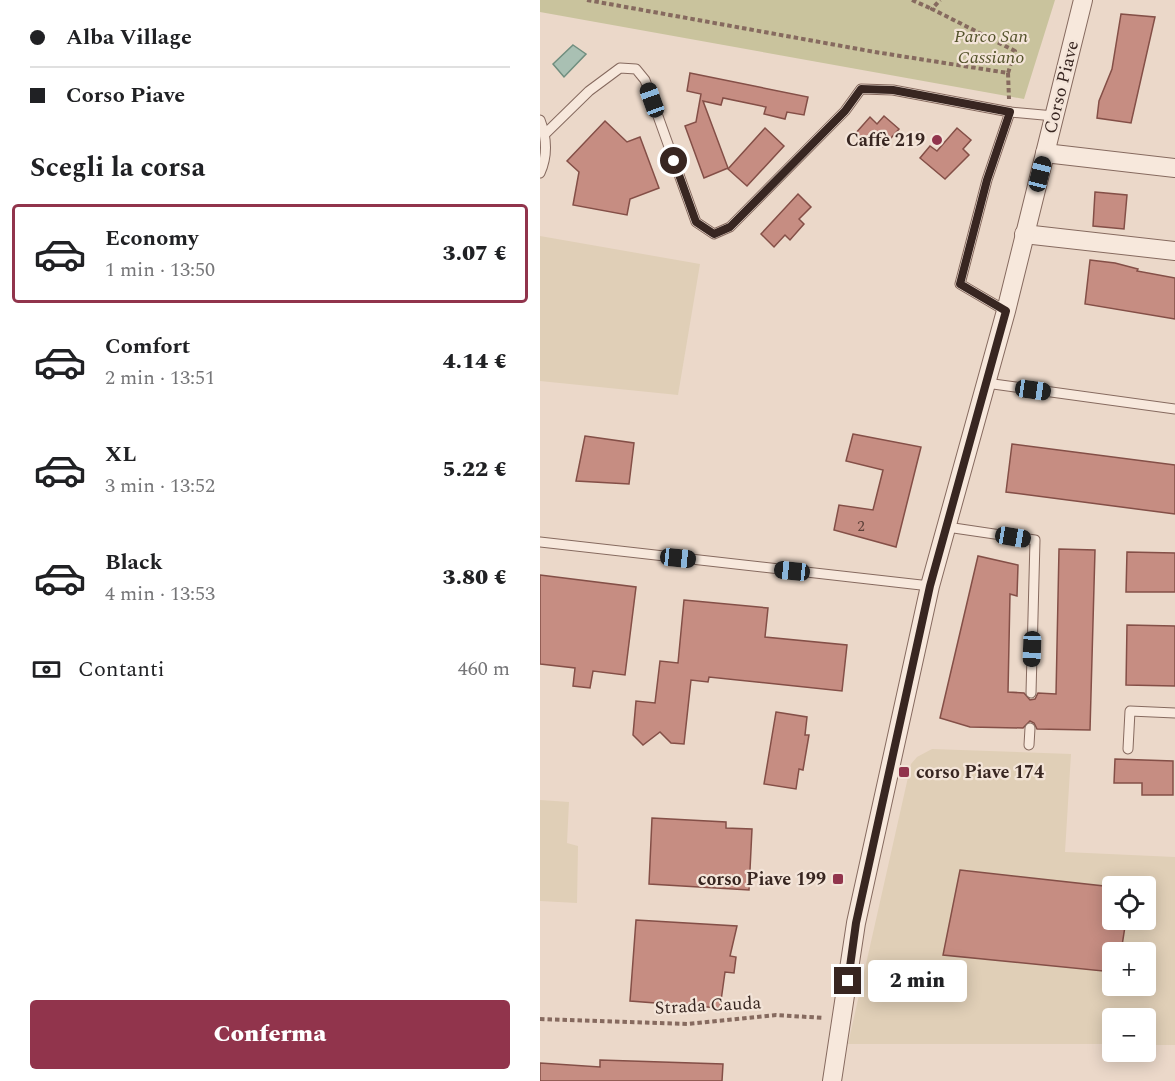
<!DOCTYPE html>
<html lang="it">
<head>
<meta charset="utf-8">
<style>
	:root { --surface:#fff; --page:#f2f2f2; --text:#202124; --muted:#757577; --line:#e0e0e0; --accent:#91344c }
	body { margin:0; font-family:Spectral,serif; background:var(--page); color:var(--text); height:100vh; display:flex; flex-direction:column; font-size:22px; white-space:nowrap }
	* { box-sizing:border-box; margin:0 }
	p { font-size:20px; color:var(--muted) }
	.icon { flex:none; width:33px; height:33px; fill:none; stroke:currentColor; stroke-width:2; stroke-linecap:round; stroke-linejoin:round }
	.map { position:relative; flex:1; overflow:hidden }
	.panel { display:flex; flex-direction:column; background:var(--surface); width:540px }
	.panel>* { flex:none }
	.hud { display:grid; align-content:center; height:132px; padding:0 30px; background:var(--surface) }
	.fabs { position:absolute; left:562px; top:876px; display:grid; gap:12px }
	.fabs a { display:grid; place-items:center; width:54px; height:54px; border-radius:6px; background:var(--surface); box-shadow:0 3px 15px #0003; font-size:30px }
	.end { position:absolute; width:27px; height:27px; margin:-14px; border:8px solid #382621; background:#fff; box-shadow:0 0 0 3px #fff }
	.from { border-radius:50% }
	.bubble { position:absolute; height:42px; border-radius:6px; background:var(--surface); box-shadow:0 3px 15px #0003; font-size:20px; font-weight:800; line-height:42px; text-align:center }
	.car { position:absolute; width:18px; height:36px; margin:-18px -9px; border-radius:8px; box-shadow:0 0 4px 2px #0007; background:linear-gradient(#222 24%,#8ab4d8 0 40%,#222 0 76%,#8ab4d8 0 86%,#222 0) }
	.hud b { display:flex; align-items:center; gap:21px; height:57px; font-size:22px }
	.hud b+b { border-top:2px solid var(--line) }
	.hud i { width:15px; height:15px; background:var(--text) }
	ul { padding:0; list-style:none }
	li { display:flex; align-items:center; gap:18px; height:99px; margin:0 12px 9px; padding:0 18px; border:3px solid transparent; border-radius:6px }
	li div { flex:1 }
	li b { display:block; font-size:22px }
	li em { font-style:normal; font-weight:800 }
	li.active { border-color:var(--accent) }
	li>.icon { width:54px; height:54px; stroke-width:1.5 }
	h2 { padding:0 30px; font-size:27px; line-height:72px }
	.pay { display:flex; align-items:center; gap:15px; height:66px; padding:0 30px; font-size:22px }
	.pay p { margin-inline-start:auto }
	.cta { display:flex; gap:12px; margin-top:auto; padding:12px 30px }
	.cta a { flex:1; height:69px; border-radius:6px; background:var(--accent); color:#fff; font-size:24px; font-weight:800; line-height:69px; text-align:center }
	main { display:flex; flex:1; min-height:0 }
	.map>svg:first-child { display:block }
</style>
</head>
<body>
<main>
<section class="panel">
<div class="hud">
<b><i class="from"></i>Alba Village</b>
<b><i></i>Corso Piave</b>
</div>
<h2>Scegli la corsa</h2>
<ul>
<li class="active"><svg class="icon" aria-label="car" viewBox="0 0 24 24"><path d="M5 17H2v-5l4-1 3-4h7l3 4 3 1v5h-3M9 17h6M6 11h13"/><circle cx="7" cy="17" r="2"/><circle cx="17" cy="17" r="2"/></svg><div><b>Economy</b><p>1 min · 13:50</p></div><em>3.07 €</em></li>
<li><svg class="icon" aria-label="car" viewBox="0 0 24 24"><path d="M5 17H2v-5l4-1 3-4h7l3 4 3 1v5h-3M9 17h6M6 11h13"/><circle cx="7" cy="17" r="2"/><circle cx="17" cy="17" r="2"/></svg><div><b>Comfort</b><p>2 min · 13:51</p></div><em>4.14 €</em></li>
<li><svg class="icon" aria-label="car" viewBox="0 0 24 24"><path d="M5 17H2v-5l4-1 3-4h7l3 4 3 1v5h-3M9 17h6M6 11h13"/><circle cx="7" cy="17" r="2"/><circle cx="17" cy="17" r="2"/></svg><div><b>XL</b><p>3 min · 13:52</p></div><em>5.22 €</em></li>
<li><svg class="icon" aria-label="car" viewBox="0 0 24 24"><path d="M5 17H2v-5l4-1 3-4h7l3 4 3 1v5h-3M9 17h6M6 11h13"/><circle cx="7" cy="17" r="2"/><circle cx="17" cy="17" r="2"/></svg><div><b>Black</b><p>4 min · 13:53</p></div><em>3.80 €</em></li>
</ul>
<div class="pay"><svg class="icon" aria-label="cash" viewBox="0 0 24 24"><path d="M3 7h18v10H3z"/><circle cx="12" cy="12" r="2"/></svg>Contanti<p>460 m</p></div>
<div class="cta"><a>Conferma</a></div>
</section>
<div class="map">
<svg width="635" height="1081" viewBox="0 0 635 1081">
	<rect width="100%" height="100%" fill="#ebd8c9"/>
	<!-- farmland -->
	<g fill="#e0cfb7" fill-rule="evenodd">
		<polygon points="0,236 160,264 138,395 0,381"/>
		<path d="M392 749 531 754 525 852 635 857V1045H606V1018H573V1044H308L371 764 377 757ZM573 886H606V920H573ZM573 952H606V986H573Z"/>
		<polygon points="0,800 29,802 27,843 38,846 37,903 0,901"/>
	</g>
	<!-- green -->
	<polygon fill="#c9c39d" points="0,0 515,0 484,99 0,12"/>
	<!-- water -->
	<polygon fill="#a9c0b3" stroke="#708e7f" stroke-width="1.5" points="33,45 46,54 24,77 13,64"/>
	<!-- building -->
	<g fill="#c68d82" stroke="#844f47" stroke-width="1.5">
		<polygon points="581,14 615,17 591,123 557,118 559,101 572,69"/>
		<polygon points="150,73 268,97 264,115 247,112 245,119 224,114 226,107 183,98 181,105 163,101 188,168 164,178 145,126 156,122 161,94 147,91"/>
		<polygon points="344,116 359,129 343,147 338,142 329,147 315,134 330,117 337,124"/>
		<polygon points="65,121 87,142 100,137 119,188 90,199 87,215 33,205 39,172 27,161"/>
		<polygon points="225,128 244,146 207,186 188,169"/>
		<polygon points="417,128 431,140 423,149 429,155 405,179 380,158 390,146 397,151"/>
		<polygon points="555,192 587,195 584,229 553,226"/>
		<polygon points="258,194 271,207 259,219 264,224 250,240 245,235 234,247 221,234"/>
		<polygon points="550,260 575,263 598,269 597,271 635,278 635,319 545,304"/>
		<polygon points="313,434 381,447 356,547 294,530 299,505 333,510 343,470 306,461"/>
		<polygon points="45,436 94,443 89,484 36,481"/>
		<polygon points="472,444 635,465 635,514 466,492"/>
		<polygon points="519,549 555,550 550,730 497,729 494,723 490,721 483,728 430,727 400,718 438,556 478,565 477,596 470,594 468,692 484,693 490,700 495,699 498,693 516,694"/>
		<polygon points="587,552 635,553 635,592 586,592"/>
		<polygon points="0,575 96,587 85,675 53,671 50,688 33,686 35,668 0,664"/>
		<polygon points="144,600 228,608 225,637 307,645 302,691 169,677 168,682 151,680 144,744 131,743 120,732 103,745 93,735 96,701 115,703 120,661 138,663"/>
		<polygon points="587,625 635,626 635,686 586,685"/>
		<polygon points="236,712 267,717 265,735 269,735 263,770 259,769 256,789 224,784"/>
		<polygon points="575,759 633,761 633,795 602,795 602,783 574,783"/>
		<polygon points="112,818 186,822 186,828 212,829 209,890 109,884"/>
		<polygon points="420,870 573,887 573,920 586,920 581,952 573,952 573,972 403,955"/>
		<polygon points="96,920 197,926 190,956 196,957 194,973 185,972 180,1008 90,1001"/>
		<polygon points="60,1060 183,1064 182,1081 0,1081 0,1063 60,1067"/>
	</g>
	<g fill="none" stroke-linecap="round" stroke-linejoin="round">
		<defs>
			<g id="service">
				<polyline points="470,112 514,116"/>
				<path d="M0 120C7 138 8 155 0 173"/>
				<polyline points="5,134 49,91 80,68 96,69 105,80 156,222 174,234 190,227 305,111 321,89 353,90 470,112 447,180 420,284 466,311"/>
				<polyline points="446,383 635,409"/>
				<polyline points="407,527 495,540 491,693"/>
				<polyline points="0,542 390,586"/>
				<polyline points="489,745 490,728"/>
				<polyline points="588,749 590,711 635,713"/>
			</g>
			<g id="minor">
				<polyline points="505,153 635,168"/>
				<polyline points="484,234 635,251"/>
				<polyline points="292,1081 316,923 390,586 466,311 543,0"/>
			</g>
		</defs>
		<!-- service casing -->
		<use href="#service" stroke="#866a5f" stroke-width="11"/>
		<!-- minor casing -->
		<use href="#minor" stroke="#866a5f" stroke-width="20"/>
		<!-- path -->
		<g stroke="#866a5f" stroke-width="4" stroke-dasharray="4.5 3" stroke-linecap="butt">
			<polyline points="47,0 335,52 468,73 475,51 392,9 400,0"/>
			<polyline points="372,0 392,9"/>
			<polyline points="468,73 469,99"/>
			<polyline points="0,1019 148,1024 236,1015 284,1018"/>
		</g>
		<!-- service -->
		<use href="#service" stroke="#f7e8dc" stroke-width="9"/>
		<!-- minor -->
		<use href="#minor" stroke="#f7e8dc" stroke-width="18"/>
	</g>
	<g fill="none" stroke-linecap="round" stroke-linejoin="round">
		<!-- route -->
		<polyline stroke="#382621" stroke-width="8" points="134,161 156,222 174,234 190,227 305,111 321,89 353,90 470,112 447,180 420,284 466,311 390,586 316,923 308,981"/>
	</g>
	<!-- markers -->
	<g fill="#91344c" stroke="#f3e4d8" stroke-width="2">
		<circle cx="397" cy="140" r="6"/>
		<rect x="358" y="766" width="12" height="12" rx="3"/>
		<rect x="292" y="873" width="12" height="12" rx="3"/>
	</g>
	<g text-anchor="middle" stroke-width="4.5" stroke-linejoin="round" paint-order="stroke">
		<!-- number labels -->
		<g font-size="15" fill="#5c4039">
			<text x="321" y="531">2</text>
		</g>
		<!-- park labels -->
		<g font-size="18" font-style="italic" fill="#53522a" stroke="#f3e4d8">
			<text x="451" y="42">Parco San<tspan x="451" dy="21">Cassiano</tspan></text>
		</g>
		<!-- street labels -->
		<g font-size="18" fill="#382621" stroke="#f3e4d8">
			<text transform="translate(521 87) rotate(-76)" y="6">Corso Piave</text>
			<text transform="translate(168 1005) rotate(-3)" y="6">Strada Cauda</text>
		</g>
		<!-- poi labels -->
		<g font-size="18" font-weight="bold" fill="#382621" stroke="#f3e4d8" text-anchor="end">
			<text x="385" y="146">Caffè 219</text>
			<text x="376" y="778" text-anchor="start">corso Piave 174</text>
			<text x="286" y="885">corso Piave 199</text>
		</g>
	</g>
</svg>
<div class="fabs">
<a><svg class="icon" aria-label="locate" viewBox="0 0 24 24"><circle cx="12" cy="12" r="6"/><path d="M12 2v4M12 18v4M2 12h4M18 12h4"/></svg></a>
<a>+</a>
<a>−</a>
</div>
<i class="end from" style="left:134px;top:161px"></i>
<i class="end" style="left:308px;top:981px"></i>
<div class="bubble" style="left:328px;top:960px;width:99px">2 min</div>
<i class="car" style="left:112px;top:100px;rotate:340deg"></i>
<i class="car" style="left:500px;top:174px;rotate:14deg"></i>
<i class="car" style="left:493px;top:390px;rotate:98deg"></i>
<i class="car" style="left:473px;top:537px;rotate:99deg"></i>
<i class="car" style="left:138px;top:558px;rotate:96deg"></i>
<i class="car" style="left:252px;top:571px;rotate:276deg"></i>
<i class="car" style="left:492px;top:649px;rotate:182deg"></i>
</div>
</main>
</body>
</html>
